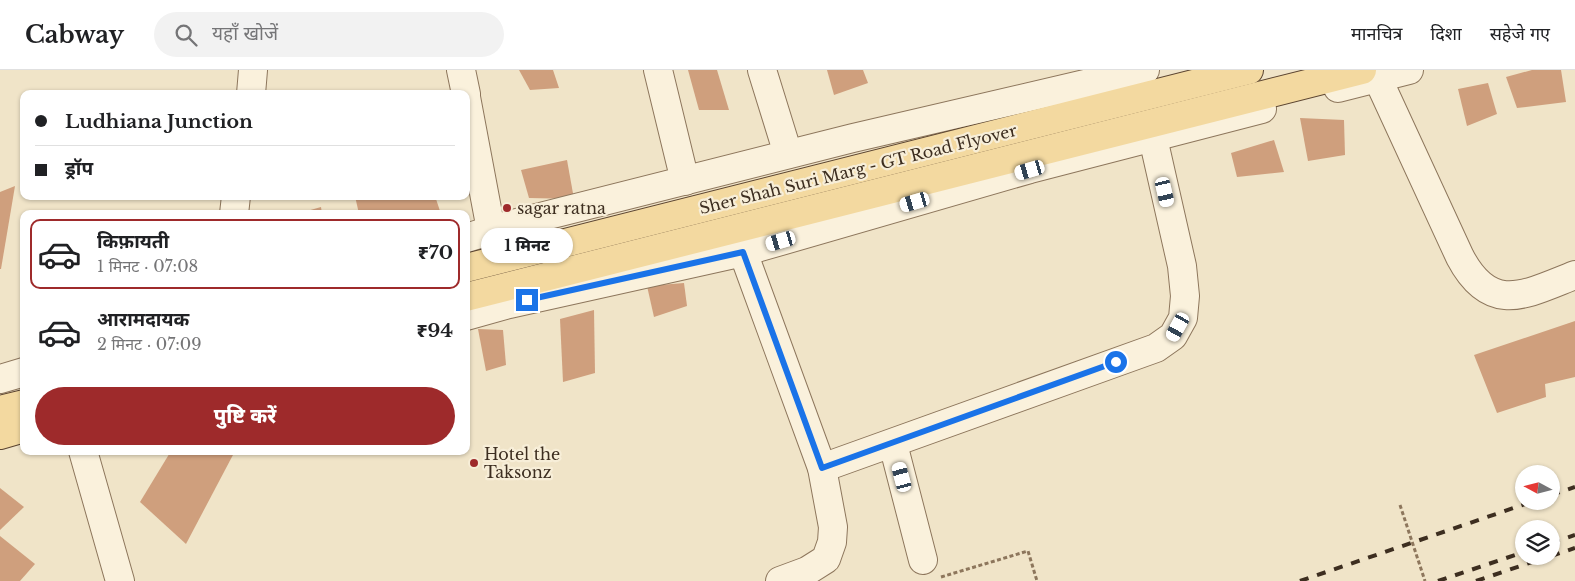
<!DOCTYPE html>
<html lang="hi">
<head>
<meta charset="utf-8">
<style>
	:root { --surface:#fff; --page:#f2f2f2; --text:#202124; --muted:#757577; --line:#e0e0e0; --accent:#9e2a2b }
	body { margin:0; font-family:"Libre Baskerville","Noto Sans Devanagari",serif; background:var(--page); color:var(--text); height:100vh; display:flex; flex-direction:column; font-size:19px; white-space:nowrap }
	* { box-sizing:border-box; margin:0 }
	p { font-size:16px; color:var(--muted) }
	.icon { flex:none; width:28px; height:28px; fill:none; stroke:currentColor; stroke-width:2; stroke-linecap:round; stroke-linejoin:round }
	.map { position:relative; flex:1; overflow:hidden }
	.details { position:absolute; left:20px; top:140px; width:450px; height:245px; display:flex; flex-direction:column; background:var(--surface); border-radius:10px; box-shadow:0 1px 4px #0004 }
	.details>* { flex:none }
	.guide { position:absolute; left:20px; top:20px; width:450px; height:110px; border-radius:10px; box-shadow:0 1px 4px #0004; display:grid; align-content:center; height:110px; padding:0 15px; background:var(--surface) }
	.needle { width:32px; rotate:277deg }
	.tools { position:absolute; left:1515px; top:395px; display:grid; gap:10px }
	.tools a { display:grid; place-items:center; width:45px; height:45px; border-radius:50%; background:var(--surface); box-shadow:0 1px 4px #0004; font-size:25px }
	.end { position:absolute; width:22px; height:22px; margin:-11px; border:6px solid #1a73e8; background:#fff; box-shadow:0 0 0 2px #fff }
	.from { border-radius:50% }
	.bubble { position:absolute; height:35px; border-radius:18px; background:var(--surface); box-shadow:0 1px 4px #0004; font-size:16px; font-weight:800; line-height:35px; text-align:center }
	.car { position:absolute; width:15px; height:30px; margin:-15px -8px; border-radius:6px; box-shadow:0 0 4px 1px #0007; background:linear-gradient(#fff 24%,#345 0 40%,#fff 0 76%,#345 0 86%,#fff 0) }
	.guide b { display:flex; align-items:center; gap:18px; height:48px; font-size:19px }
	.guide b+b { border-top:1px solid var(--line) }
	.guide i { width:12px; height:12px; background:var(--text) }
	ul { padding:9px 0 0; list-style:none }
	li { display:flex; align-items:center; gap:15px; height:70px; margin:0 10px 8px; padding:0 5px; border:2px solid transparent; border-radius:10px }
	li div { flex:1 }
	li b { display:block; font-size:19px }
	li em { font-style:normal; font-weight:800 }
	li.active { border-color:var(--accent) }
	li>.icon { width:45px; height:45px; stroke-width:1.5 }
	.primary-button { display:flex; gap:10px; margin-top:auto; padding:10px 15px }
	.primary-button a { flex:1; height:58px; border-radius:30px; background:var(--accent); color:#fff; font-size:20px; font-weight:800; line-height:58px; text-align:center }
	header { display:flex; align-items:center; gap:30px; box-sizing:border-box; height:70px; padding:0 25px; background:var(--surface); border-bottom:1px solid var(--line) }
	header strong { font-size:24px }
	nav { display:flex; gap:28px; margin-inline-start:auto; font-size:18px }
	.search { width:350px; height:45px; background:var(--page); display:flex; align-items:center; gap:12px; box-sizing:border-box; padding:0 18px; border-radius:28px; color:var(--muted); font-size:19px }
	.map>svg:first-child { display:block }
</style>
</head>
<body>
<header>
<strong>Cabway</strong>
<div class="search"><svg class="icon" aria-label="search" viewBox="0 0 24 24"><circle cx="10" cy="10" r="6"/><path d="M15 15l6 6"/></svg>यहाँ खोजें</div>
<nav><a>मानचित्र</a><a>दिशा</a><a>सहेजे गए</a></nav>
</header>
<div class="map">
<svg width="1575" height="511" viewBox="0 0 1575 511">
	<rect width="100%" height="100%" fill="#f0e4c8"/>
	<!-- building -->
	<g fill="#cf9f7d">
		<polygon points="519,0 553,0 559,18 530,20"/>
		<polygon points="688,0 717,0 729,40 699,40"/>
		<polygon points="827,0 863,0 868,13 834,25"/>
		<polygon points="1532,0 1561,0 1566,32 1517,38 1506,7"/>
		<polygon points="1488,13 1497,44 1467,56 1458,19"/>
		<polygon points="1300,48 1344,50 1345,85 1308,91"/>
		<polygon points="1274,70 1284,102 1237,107 1231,83"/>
		<polygon points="567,90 574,129 529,128 521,100"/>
		<polygon points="15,116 1,199 0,199 0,122"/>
		<polygon points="355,126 435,126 441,144 359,144"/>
		<polygon points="321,137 322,144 300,144 300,143"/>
		<polygon points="684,213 687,236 654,247 647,216"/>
		<polygon points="594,240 595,303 563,312 560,249"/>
		<polygon points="1575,251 1575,307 1545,314 1546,327 1497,343 1474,285"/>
		<polygon points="478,259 503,260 506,295 486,301"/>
		<polygon points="171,381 230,381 234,383 186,474 140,432"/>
		<polygon points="0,418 24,437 0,460"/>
		<polygon points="0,466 35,494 20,511 0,511"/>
	</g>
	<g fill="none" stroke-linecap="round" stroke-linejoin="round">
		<defs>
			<g id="minor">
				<polyline points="461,0 466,24"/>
				<polyline points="658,0 685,111"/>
				<polyline points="762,0 788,84"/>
				<path d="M1377 7 1460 187C1491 246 1526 224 1575 205"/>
				<polyline points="1338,18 1409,0"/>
				<polyline points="251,24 253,0"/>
				<polyline points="466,27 491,160"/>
				<polyline points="234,144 236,126"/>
				<polyline points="466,168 505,156 853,68 1145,0"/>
				<polyline points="743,182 822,398 833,457 832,472 826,489 807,501 780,511"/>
				<polyline points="466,246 509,234 743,182 1030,99 1262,39"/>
				<polyline points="0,309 24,302"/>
				<polyline points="893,374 923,490"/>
				<polyline points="83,381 120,511"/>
				<polyline points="822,398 1156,278 1173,266 1183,248 1185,226 1182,196 1153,68"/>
			</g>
			<g id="major">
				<polyline points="466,198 1249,0"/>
				<polyline points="466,227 1362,0"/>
				<polyline points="0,340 24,334"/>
				<polyline points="0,365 24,358"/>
			</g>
		</defs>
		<!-- minor casing -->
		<use href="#minor" stroke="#8d765c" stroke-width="30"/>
		<!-- major casing -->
		<use href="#major" stroke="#5b4430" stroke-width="30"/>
		<!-- path -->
		<polyline stroke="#8d765c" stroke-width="3" stroke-dasharray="4 2.5" stroke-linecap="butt" points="941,507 1028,481 1037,511"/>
		<!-- minor -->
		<use href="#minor" stroke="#faf1dc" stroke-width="28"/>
		<!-- major -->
		<use href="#major" stroke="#f3d9a0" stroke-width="28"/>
		<!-- rail -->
		<g stroke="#3d2e20" stroke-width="4" stroke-dasharray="9 9" stroke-linecap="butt">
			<polyline points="1551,425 1575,417"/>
			<polyline points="1551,473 1575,465"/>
			<polyline points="1551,486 1575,478"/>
			<polyline points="1300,511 1534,431"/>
			<polyline points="1438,511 1524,482"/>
			<polyline points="1476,511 1550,486"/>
		</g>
		<!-- path-bridge -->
		<polyline stroke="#8d765c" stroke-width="3" stroke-dasharray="4 2.5" stroke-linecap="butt" points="1400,435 1425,511"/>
	</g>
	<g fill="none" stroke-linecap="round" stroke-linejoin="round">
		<!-- route -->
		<polyline stroke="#1a73e8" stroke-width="6" points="527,230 743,182 822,398 1116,292"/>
	</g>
	<!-- markers -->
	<g fill="#9e2a2b" stroke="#f7eed8" stroke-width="2">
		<circle cx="507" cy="138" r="5"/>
		<circle cx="474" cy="393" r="5"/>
	</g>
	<g text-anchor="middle" stroke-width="4.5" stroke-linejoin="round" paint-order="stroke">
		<!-- street labels -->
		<g font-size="16" fill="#3d2e20" stroke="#f7eed8">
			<text transform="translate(858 99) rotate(-14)" y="6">Sher Shah Suri Marg - GT Road Flyover</text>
		</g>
		<!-- poi labels -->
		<g font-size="16" fill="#3d2e20" stroke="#f7eed8" text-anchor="start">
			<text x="517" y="144">sagar ratna</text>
			<text x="484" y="390">Hotel the<tspan x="484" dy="18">Taksonz</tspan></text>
		</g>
	</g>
</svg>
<div class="tools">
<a><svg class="needle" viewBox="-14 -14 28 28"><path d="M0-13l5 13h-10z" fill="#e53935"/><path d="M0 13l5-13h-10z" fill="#757577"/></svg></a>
<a><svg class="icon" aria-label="layers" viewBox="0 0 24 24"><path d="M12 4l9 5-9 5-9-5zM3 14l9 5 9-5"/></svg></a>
</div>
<i class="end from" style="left:1116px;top:292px"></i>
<i class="end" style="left:527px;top:230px"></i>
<div class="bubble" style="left:481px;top:158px;width:92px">1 मिनट</div>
<i class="car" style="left:1030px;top:100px;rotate:254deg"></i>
<i class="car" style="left:1165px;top:122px;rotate:167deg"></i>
<i class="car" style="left:915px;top:132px;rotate:254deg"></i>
<i class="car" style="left:781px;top:171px;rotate:254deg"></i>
<i class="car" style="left:1178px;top:257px;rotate:209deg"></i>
<i class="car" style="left:902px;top:407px;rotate:345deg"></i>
<div class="guide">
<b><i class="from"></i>Ludhiana Junction</b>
<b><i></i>ड्रॉप</b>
</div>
<section class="details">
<ul>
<li class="active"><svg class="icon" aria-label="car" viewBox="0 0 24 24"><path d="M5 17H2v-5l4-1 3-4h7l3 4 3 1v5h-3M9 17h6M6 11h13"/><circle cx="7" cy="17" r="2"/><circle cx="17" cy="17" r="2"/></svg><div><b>किफ़ायती</b><p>1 मिनट · 07:08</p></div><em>₹70</em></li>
<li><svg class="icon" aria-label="car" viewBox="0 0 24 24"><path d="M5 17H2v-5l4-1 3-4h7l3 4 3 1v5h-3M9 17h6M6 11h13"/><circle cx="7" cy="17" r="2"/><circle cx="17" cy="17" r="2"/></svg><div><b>आरामदायक</b><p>2 मिनट · 07:09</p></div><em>₹94</em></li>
</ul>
<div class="primary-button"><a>पुष्टि करें</a></div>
</section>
</div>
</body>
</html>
